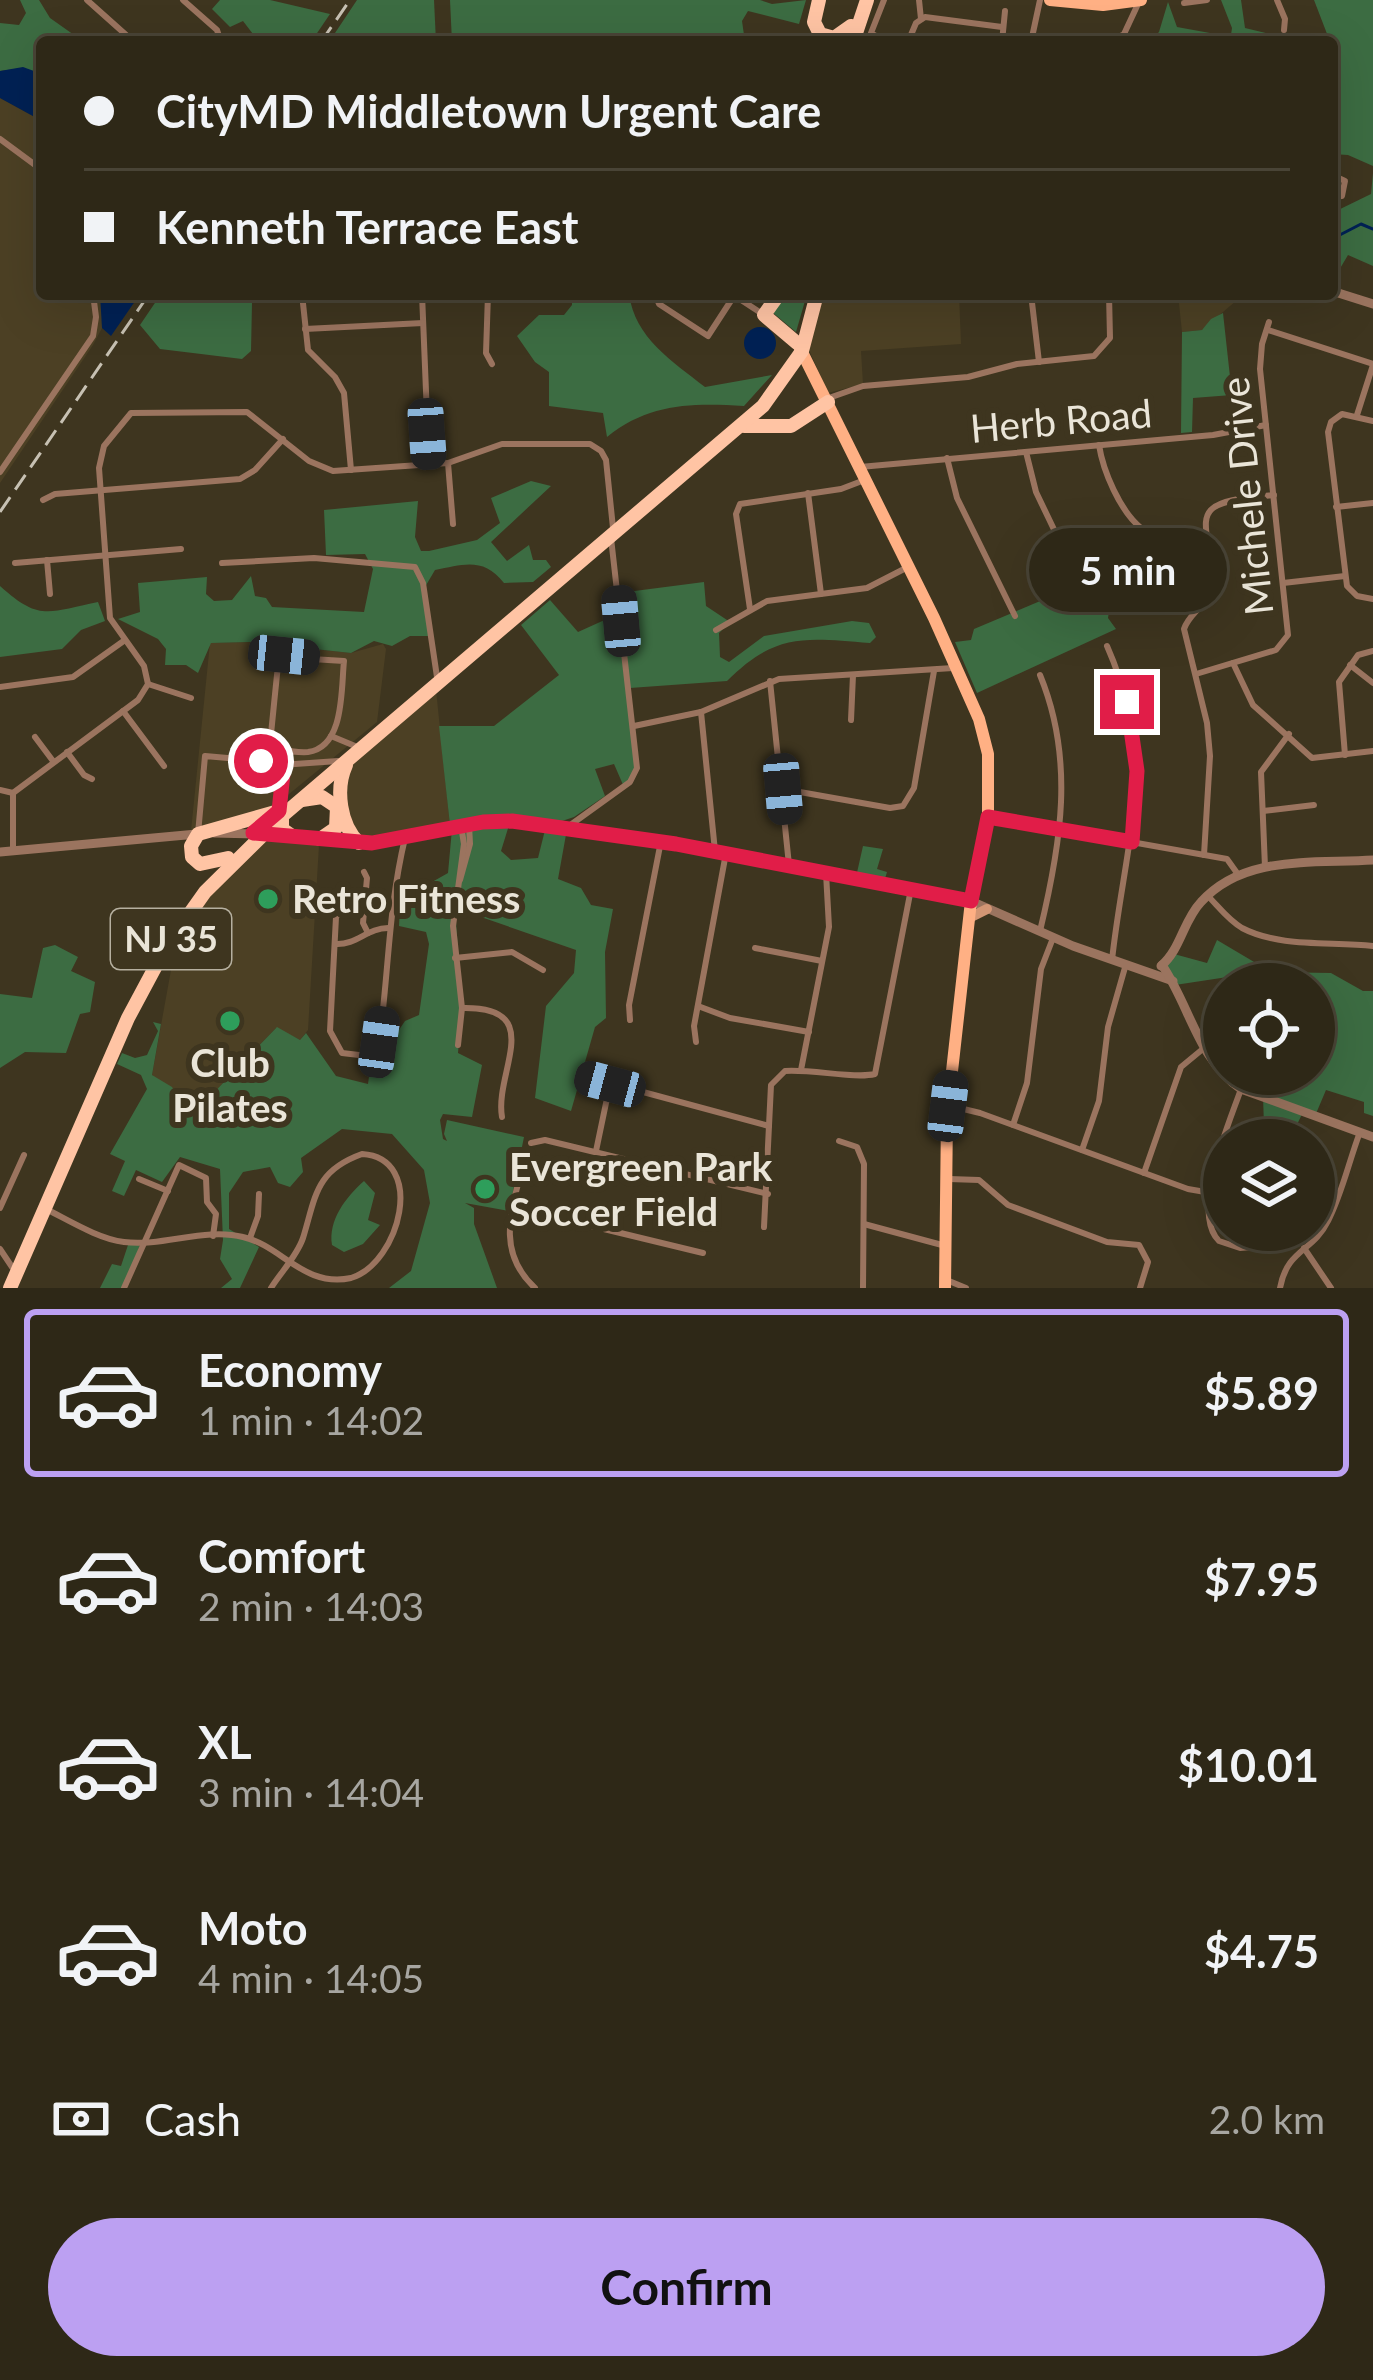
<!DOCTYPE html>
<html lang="en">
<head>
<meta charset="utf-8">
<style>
	:root { --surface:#2e2817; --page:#363020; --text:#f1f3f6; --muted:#a7a6a1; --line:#494436; --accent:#bca0f2 }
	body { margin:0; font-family:Lato,sans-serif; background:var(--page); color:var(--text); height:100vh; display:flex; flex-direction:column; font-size:45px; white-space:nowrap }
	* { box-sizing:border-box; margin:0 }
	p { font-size:39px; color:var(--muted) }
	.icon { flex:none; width:66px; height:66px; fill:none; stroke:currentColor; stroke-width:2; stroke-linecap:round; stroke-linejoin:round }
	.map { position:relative; height:1288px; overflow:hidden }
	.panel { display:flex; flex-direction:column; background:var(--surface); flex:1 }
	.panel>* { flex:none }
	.hud { position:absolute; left:36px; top:36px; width:1302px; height:264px; border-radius:12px; box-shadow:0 12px 48px #0002,0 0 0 3px var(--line); display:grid; align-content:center; height:264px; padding:0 48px; background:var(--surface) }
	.tools { position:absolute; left:1203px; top:963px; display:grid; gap:24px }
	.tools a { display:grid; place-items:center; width:132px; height:132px; border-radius:50%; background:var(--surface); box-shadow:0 12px 48px #0002,0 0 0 3px var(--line); font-size:60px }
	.end { position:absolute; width:54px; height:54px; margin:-27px; border:15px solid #e11d48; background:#fff; box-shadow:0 0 0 6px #fff }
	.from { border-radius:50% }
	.bubble { position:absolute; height:84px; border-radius:42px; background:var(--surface); box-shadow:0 12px 48px #0002,0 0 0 3px var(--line); font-size:39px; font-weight:700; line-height:84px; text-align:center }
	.car { position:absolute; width:36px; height:72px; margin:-36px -18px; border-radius:15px; box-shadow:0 0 9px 3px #0007; background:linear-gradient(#222 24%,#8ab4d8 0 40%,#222 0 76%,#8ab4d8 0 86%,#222 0) }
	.hud b { display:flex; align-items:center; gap:42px; height:114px; font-size:45px }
	.hud b+b { border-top:3px solid var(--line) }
	.hud i { width:30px; height:30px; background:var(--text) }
	ul { padding:21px 0 0; list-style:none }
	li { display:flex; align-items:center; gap:36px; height:168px; margin:0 24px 18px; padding:0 24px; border:6px solid transparent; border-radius:12px }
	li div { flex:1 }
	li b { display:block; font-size:45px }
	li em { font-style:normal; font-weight:700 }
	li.on { border-color:var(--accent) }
	li>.icon { width:108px; height:108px; stroke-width:1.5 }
	.pay { display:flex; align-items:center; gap:30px; height:132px; padding:0 48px; font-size:45px }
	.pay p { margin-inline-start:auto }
	.cta { display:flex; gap:24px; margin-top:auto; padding:24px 48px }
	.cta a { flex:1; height:138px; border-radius:72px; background:var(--accent); color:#111; font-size:48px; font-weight:700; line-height:138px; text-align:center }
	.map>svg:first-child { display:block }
</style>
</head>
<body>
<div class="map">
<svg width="1373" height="1288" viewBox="0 0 1373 1288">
	<rect width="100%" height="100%" fill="#3e351f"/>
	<!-- built -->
	<g fill="#4c4024">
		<polygon points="0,98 42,121 42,294 100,294 103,309 102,328 93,345 0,483"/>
		<polygon points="821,294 959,294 961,344 861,351 863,384 828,393 809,350"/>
		<polygon points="1178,294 1244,294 1202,330 1182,332"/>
		<polygon points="250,642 351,653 383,644 386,649 377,722 272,808 191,831 210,643"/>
		<polygon points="436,690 450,825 370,838 355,835 342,782 352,762"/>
		<polygon points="266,839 319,845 308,1030 300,1040 276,1028 198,1109 180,1102 152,1075 177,937 205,897"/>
	</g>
	<!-- green -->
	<g fill="#3c6c42">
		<polygon points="20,0 39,0 50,18 84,42 42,42 42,74 23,68 0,71 0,23 19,25 26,13"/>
		<polygon points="220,0 270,0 330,14 311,42 259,42 243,21 230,27 212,9"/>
		<polygon points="357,0 434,0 436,42 329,42"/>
		<polygon points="450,0 760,0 772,4 806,0 799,24 748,11 742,21 745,42 452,42"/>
		<polygon points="1221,0 1241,0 1245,28 1274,35 1283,42 1230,42 1232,28"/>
		<polygon points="1314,0 1373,0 1373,166 1348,155 1332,154 1332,42 1326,42 1329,39"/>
		<polygon points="1168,2 1177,27 1210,33 1214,42 1149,42 1159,32"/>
		<polygon points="1373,173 1373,266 1348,255 1332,282 1332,213 1371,194"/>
		<polygon points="161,294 234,294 234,298 252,303 251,351 242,359 160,349 140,325"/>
		<path d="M572 294H629C635 338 672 361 705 387L772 375 744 406C692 403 649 403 607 437L603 413 549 406V372L535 362 517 336 539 315H564L572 305Z"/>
		<polygon points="785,294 807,294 796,332 772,312"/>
		<polygon points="1223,313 1232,395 1193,398 1192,432 1181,433 1182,332 1202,330 1211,319"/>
		<path d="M531 481 551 486 491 542 507 561 529 545 533 560H546L551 567 533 582 504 583C484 557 464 564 435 570L425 587 429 636H410L392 646 374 641 351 653 250 642 211 643 198 673 186 665H165L166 649 158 639 118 619 140 612 138 583 207 577 206 594 214 601 232 600 251 576 255 596 266 598 272 607 364 612 373 569 365 554 326 555 324 510 418 501 415 537 421 551H429L477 540 500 523 491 498Z"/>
		<polygon points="1104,574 1113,586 1108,618 1116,629 977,693 955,642 971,640 974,629"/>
		<path d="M704 582 706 606 730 622 719 633 720 657 729 662 764 636 852 621 869 623 876 637 870 643C805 638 776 632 727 681L630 688 635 777 624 787 614 764 595 769 605 796 574 817 559 822 503 816 450 825 439 726H494L559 675 521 625 550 600 578 632 620 613 619 593Z"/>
		<path d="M0 586C40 622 48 612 98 602L105 621 81 630 62 649 0 657Z"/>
		<polygon points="510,822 501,851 511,860 538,858 546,826 567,829 558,879 581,888 591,905 613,909 605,952 606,1018 595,1027 571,1111 535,1098 546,1006 574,973 576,950 455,908 462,1004 458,1053 482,1065 472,1117 443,1114 440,1120 443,1139 447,1141 444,1134 447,1120 524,1137 509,1211 465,1203 474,1208 474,1224 497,1288 389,1288 411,1271 430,1203 424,1170 392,1134 342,1129 301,1158 303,1172 290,1187 278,1183 270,1167 243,1172 229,1193 229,1229 259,1247 240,1288 221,1288 232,1279 220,1259 223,1240 220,1169 180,1157 162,1182 136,1170 124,1196 112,1191 125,1161 110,1154 147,1089 141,1075 117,1064 122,1053 135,1058 147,1055 158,1031 153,1022 161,1024 152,1075 172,1087 180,1102 198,1109 277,1027 300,1040 306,1033 336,1076 368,1084 373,1047 388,1046 405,1021 419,1015 429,944 426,932 399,926 401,887 425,886 448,873 452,829"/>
		<polygon points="863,846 883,849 877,869 887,872 884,882 856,877"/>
		<polygon points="1217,940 1271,972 1331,973 1363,991 1373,991 1373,1116 1364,1113 1364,1102 1326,1090 1315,1116 1303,1112 1293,1133 1296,1140 1281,1140 1264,1125 1263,1097 1256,1094 1259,1080 1270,1083 1273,1074 1314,1074 1314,984 1238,984 1234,976 1175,985 1162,967 1174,954 1207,963"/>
		<polygon points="55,945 78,957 71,971 95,982 90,1012 80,1014 66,1053 25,1052 0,1068 0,994 32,998 43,948"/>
		<path d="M364 1181 375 1193 368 1220 380 1225 363 1244 344 1252 332 1245C328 1220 346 1197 364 1181Z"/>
		<polygon points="140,1244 126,1288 100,1288 112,1264 121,1266 128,1245"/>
	</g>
	<!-- water -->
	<g fill="#002154">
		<polygon points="23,67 42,74 42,121 0,98 0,71"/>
		<polygon points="100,294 140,294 111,336 102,328"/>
		<circle cx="760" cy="343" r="16"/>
	</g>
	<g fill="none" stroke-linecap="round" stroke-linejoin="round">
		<!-- stream -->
		<polyline stroke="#002154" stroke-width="3" points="1332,239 1361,224 1373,229"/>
		<!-- minor -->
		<g stroke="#9b745f" stroke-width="6">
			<polyline points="87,0 134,42"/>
			<polyline points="183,0 217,30 221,42"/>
			<polyline points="884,0 871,33 886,42"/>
			<polyline points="919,0 921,19"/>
			<polyline points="1277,0 1285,19 1284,30"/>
			<polyline points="1184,3 1207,0"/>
			<polyline points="908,42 916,23 925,17 1002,27"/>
			<polyline points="1002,42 1005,11"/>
			<polyline points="1031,42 1040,0"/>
			<polyline points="1110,42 1124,34 1138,4"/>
			<polyline points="0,139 42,170"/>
			<polyline points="1332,175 1345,181 1342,196 1332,197"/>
			<polyline points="302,294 308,350 335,377 344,393 351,470"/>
			<polyline points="422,294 429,464"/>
			<polyline points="488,294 486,353 492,364"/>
			<polyline points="655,294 659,304 708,336 734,296"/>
			<polyline points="732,294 761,313"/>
			<polyline points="1031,294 1039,362"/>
			<polyline points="305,329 423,323"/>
			<polyline points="1268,330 1373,364"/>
			<polyline points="826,399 863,386 968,377 1017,364 1094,356 1110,338 1109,294"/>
			<polyline points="1357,415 1373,365"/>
			<polyline points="1373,421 1342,414 1331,422 1328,432 1347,586 1357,596 1373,599"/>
			<path d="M1099 445C1103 471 1120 511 1141 528"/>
			<polyline points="1026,452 1036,492 1084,592"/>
			<polyline points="947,458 957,498 1015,616"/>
			<polyline points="448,463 453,524"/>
			<polyline points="860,467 1213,435 1266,425"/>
			<polyline points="0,472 93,336 96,317 93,294"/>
			<polyline points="808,493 821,594"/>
			<polyline points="43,500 55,494 240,479 255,470 283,439"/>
			<polyline points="1336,507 1373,503"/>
			<polyline points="47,560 50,594"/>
			<polyline points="15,563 181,549"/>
			<polyline points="222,563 314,558 415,567 423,583 437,677"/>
			<polyline points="1283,583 1345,576"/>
			<polyline points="750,609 736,514 740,504 841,489 862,481"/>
			<polyline points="716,630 767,601 867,588 906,568"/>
			<path d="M1107 646C1159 764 1125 841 1112 960"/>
			<polyline points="1233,663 1253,705 1312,758 1373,751"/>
			<polyline points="1350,665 1373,683"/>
			<polyline points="1196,674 1276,650 1288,635 1260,369 1262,344 1269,322"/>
			<path d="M1040 675C1075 760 1061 844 1040 931"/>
			<polyline points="770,681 789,865"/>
			<polyline points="148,684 191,698"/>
			<polyline points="0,687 73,677 125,640"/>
			<polyline points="123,711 164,766"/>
			<polyline points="701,712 715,851"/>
			<polyline points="851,720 853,675"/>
			<polyline points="634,726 701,712 779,679 953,668"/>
			<polyline points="331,736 355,746"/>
			<polyline points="35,737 53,761"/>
			<polyline points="67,752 84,775 92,779"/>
			<polyline points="1345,755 1339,682 1358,655 1373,651"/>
			<path d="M268 762C272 727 275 691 279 657L344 661C341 688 345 747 308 752 296 753 282 750 270 748"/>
			<polyline points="783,789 890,808 903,806 914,788 934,671"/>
			<polyline points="0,790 13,793"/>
			<polyline points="279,808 285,763"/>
			<polyline points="1263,811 1314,805"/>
			<polyline points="991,817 1227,859 1237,873"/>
			<polyline points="569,826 630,782 637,768 611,538"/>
			<polyline points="198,834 205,756 295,764 338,761"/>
			<polyline points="13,851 13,793 138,700 148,684 144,666 110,618 99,468 104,446 131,413 247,412 309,461 333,471 448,463 502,444 590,444 601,451 606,460 613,528"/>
			<path d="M1204 855 1210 756 1207 723 1184 629C1189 613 1207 606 1209 589 1217 522 1172 502 1274 495"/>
			<polyline points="1265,867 1261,772 1289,734"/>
			<polyline points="364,872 367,878 363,923 368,933"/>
			<polyline points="460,880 470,844 469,825"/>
			<path d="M1207 895C1218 906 1228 920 1242 928 1280 948 1332 941 1373 946"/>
			<polyline points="343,910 336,917 330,1031 342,1053 359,1055"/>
			<path d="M336 944C356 945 368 928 388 928"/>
			<polyline points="755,948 822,961"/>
			<polyline points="455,958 512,952 543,970"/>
			<polyline points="698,1006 730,1018 809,1032"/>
			<path d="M462 1008C548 1006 494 1072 502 1117"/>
			<polyline points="630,1020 629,1005 661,841"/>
			<polyline points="696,1042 694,1026 726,853"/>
			<path d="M379 1043C389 971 388 910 405 838"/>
			<polyline points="458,1045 462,1008 453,926 464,844 461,826"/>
			<polyline points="801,1070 829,927 826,873"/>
			<polyline points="580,1075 769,1126"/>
			<path d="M1241 1089C1229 1124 1190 1212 1219 1241L1240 1248 1252 1247"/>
			<polyline points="951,1106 980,1113 1188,1189 1211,1193"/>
			<polyline points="1013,1125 1027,1083 1041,969 1053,938"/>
			<polyline points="839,1141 857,1147 864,1164 863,1288"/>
			<polyline points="531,1143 545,1140 768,1194"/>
			<polyline points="1082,1150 1099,1101 1108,1027 1126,964"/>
			<polyline points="596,1151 610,1084"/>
			<path d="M523 1165C511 1211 496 1252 535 1288"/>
			<polyline points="1144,1173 1181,1067 1204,1048"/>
			<polyline points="139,1179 168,1191"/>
			<polyline points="949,1179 979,1180 1008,1205 1107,1242 1139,1245 1148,1262 1140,1288"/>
			<polyline points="1314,1185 1338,1193"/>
			<polyline points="513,1207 703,1253"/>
			<polyline points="0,1208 24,1155"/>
			<path d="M48 1210C70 1221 99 1239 124 1242 163 1247 205 1227 243 1237 282 1246 304 1288 351 1278 400 1263 427 1158 362 1154 315 1171 316 1196 303 1238 297 1256 281 1272 271 1288"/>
			<polyline points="864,1224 942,1245"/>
			<path d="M764 1227 771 1085 785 1071C812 1069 855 1079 875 1074L911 889"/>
			<polyline points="250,1238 258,1216 259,1194"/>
			<polyline points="1304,1248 1331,1288"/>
			<polyline points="0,1249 12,1267"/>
			<polyline points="949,1281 966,1288"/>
			<polyline points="124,1288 179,1165 206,1178 207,1202 216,1214 213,1236"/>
			<path d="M1280 1288C1287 1249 1313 1252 1328 1221 1342 1194 1349 1161 1360 1132"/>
		</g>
		<!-- tertiary -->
		<g stroke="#9b745f" stroke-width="9">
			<polyline points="1332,291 1373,304"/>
			<polyline points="214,833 261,834 359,843 501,820 632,836 971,901 1073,946 1173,981"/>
			<polyline points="0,852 197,834"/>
			<path d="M1162 965C1190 1006 1198 1060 1241 1089L1373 1137"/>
			<path d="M1161 966C1181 949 1183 921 1201 902 1244 854 1314 864 1373 860"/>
		</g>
		<!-- secondary -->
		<polyline stroke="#d39674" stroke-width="10" points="969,918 987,909"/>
		<!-- primary -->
		<g stroke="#ffb084" stroke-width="12">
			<polyline points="1050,0 1103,5 1141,0"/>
			<polyline points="798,344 934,618 979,719 988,754 988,817 971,901 947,1116 945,1288"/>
		</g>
		<!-- trunk -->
		<g stroke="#ffc4a4" stroke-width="14">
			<polyline points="819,0 814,22 820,34 834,38 851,26"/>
			<polyline points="853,42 867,0"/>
			<polyline points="779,294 764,315 797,343"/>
			<polyline points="744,426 791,426 828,402"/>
			<path d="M346 765C335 789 340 825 359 843"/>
			<polyline points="302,800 322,797 337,807 336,828 320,839"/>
			<polyline points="282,816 282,829 292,836"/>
			<polyline points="228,858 200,864 192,857 191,846 198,834 279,811"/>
			<polyline points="10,1288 128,1018 166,947 205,892 282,816 763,406 802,351 817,294"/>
		</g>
		<!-- rail -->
		<g stroke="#c7c1b3" stroke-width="3" stroke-dasharray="18 9" stroke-linecap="butt">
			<polyline points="321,42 350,0"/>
			<polyline points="0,512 149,294"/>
		</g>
	</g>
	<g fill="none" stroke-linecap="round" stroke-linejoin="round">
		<!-- route -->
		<polyline stroke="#e11d48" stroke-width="15" points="261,761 284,764 279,811 253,833 372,843 483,822 512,821 676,844 971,901 988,817 1132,842 1137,771 1127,702"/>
	</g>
	<!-- markers -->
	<g fill="#2e9e5b" stroke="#3e351f" stroke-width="4.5">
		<circle cx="268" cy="899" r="12"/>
		<circle cx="230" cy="1021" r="12"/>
		<circle cx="485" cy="1189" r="12"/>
	</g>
	<g text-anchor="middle" stroke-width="12" stroke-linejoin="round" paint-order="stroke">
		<!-- shield labels -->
		<rect fill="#3e351f" stroke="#b6b0a0" stroke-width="3" x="111" y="909" width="120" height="60" rx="9"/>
		<g font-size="36" font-weight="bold" fill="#eae5d8">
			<text x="171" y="952">NJ 35</text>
		</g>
		<!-- street labels -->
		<g font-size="39" fill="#eae5d8" stroke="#3e351f">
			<text transform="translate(1061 421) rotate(-5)" y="14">Herb Road</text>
			<text transform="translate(1247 496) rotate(-96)" y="14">Michele Drive</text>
		</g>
		<!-- poi labels -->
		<g font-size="39" font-weight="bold" fill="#eae5d8" stroke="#3e351f" text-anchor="start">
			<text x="292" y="913">Retro Fitness</text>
			<text x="230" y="1077" text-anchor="middle">Club<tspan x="230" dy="45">Pilates</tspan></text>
			<text x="509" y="1181">Evergreen Park<tspan x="509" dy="45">Soccer Field</tspan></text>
		</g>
	</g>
</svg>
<div class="tools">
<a><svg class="icon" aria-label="locate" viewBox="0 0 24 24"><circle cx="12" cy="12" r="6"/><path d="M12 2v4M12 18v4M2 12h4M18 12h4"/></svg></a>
<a><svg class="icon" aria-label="layers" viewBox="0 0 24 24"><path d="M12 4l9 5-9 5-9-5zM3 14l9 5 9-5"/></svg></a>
</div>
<i class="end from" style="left:261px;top:761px"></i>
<i class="end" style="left:1127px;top:702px"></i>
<div class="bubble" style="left:1029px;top:528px;width:198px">5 min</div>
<i class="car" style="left:427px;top:434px;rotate:176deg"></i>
<i class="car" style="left:621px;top:621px;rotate:355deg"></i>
<i class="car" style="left:284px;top:655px;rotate:96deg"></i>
<i class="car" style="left:783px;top:789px;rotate:175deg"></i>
<i class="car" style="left:379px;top:1042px;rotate:8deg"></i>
<i class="car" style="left:610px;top:1084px;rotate:285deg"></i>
<i class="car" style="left:948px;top:1106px;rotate:7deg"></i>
<div class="hud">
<b><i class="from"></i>CityMD Middletown Urgent Care</b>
<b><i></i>Kenneth Terrace East</b>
</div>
</div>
<section class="panel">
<ul>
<li class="on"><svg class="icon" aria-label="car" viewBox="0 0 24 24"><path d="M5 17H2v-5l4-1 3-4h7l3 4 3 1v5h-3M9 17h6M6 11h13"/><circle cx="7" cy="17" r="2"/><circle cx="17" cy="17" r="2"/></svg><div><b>Economy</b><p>1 min · 14:02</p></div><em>$5.89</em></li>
<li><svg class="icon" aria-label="car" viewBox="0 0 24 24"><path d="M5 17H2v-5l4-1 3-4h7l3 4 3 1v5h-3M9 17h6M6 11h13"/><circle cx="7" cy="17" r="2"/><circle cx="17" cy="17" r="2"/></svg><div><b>Comfort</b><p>2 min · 14:03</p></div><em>$7.95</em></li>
<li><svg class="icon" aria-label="car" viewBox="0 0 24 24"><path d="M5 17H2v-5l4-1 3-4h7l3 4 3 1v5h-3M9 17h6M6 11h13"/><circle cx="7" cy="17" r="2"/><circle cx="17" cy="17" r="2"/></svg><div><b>XL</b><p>3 min · 14:04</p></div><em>$10.01</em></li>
<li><svg class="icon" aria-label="car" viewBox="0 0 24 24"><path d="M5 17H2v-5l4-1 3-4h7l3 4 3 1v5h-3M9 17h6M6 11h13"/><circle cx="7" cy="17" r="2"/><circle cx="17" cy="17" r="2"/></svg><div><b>Moto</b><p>4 min · 14:05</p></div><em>$4.75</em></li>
</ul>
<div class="pay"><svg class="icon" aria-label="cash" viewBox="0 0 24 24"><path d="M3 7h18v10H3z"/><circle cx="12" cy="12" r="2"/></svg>Cash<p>2.0 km</p></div>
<div class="cta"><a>Confirm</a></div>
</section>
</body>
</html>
